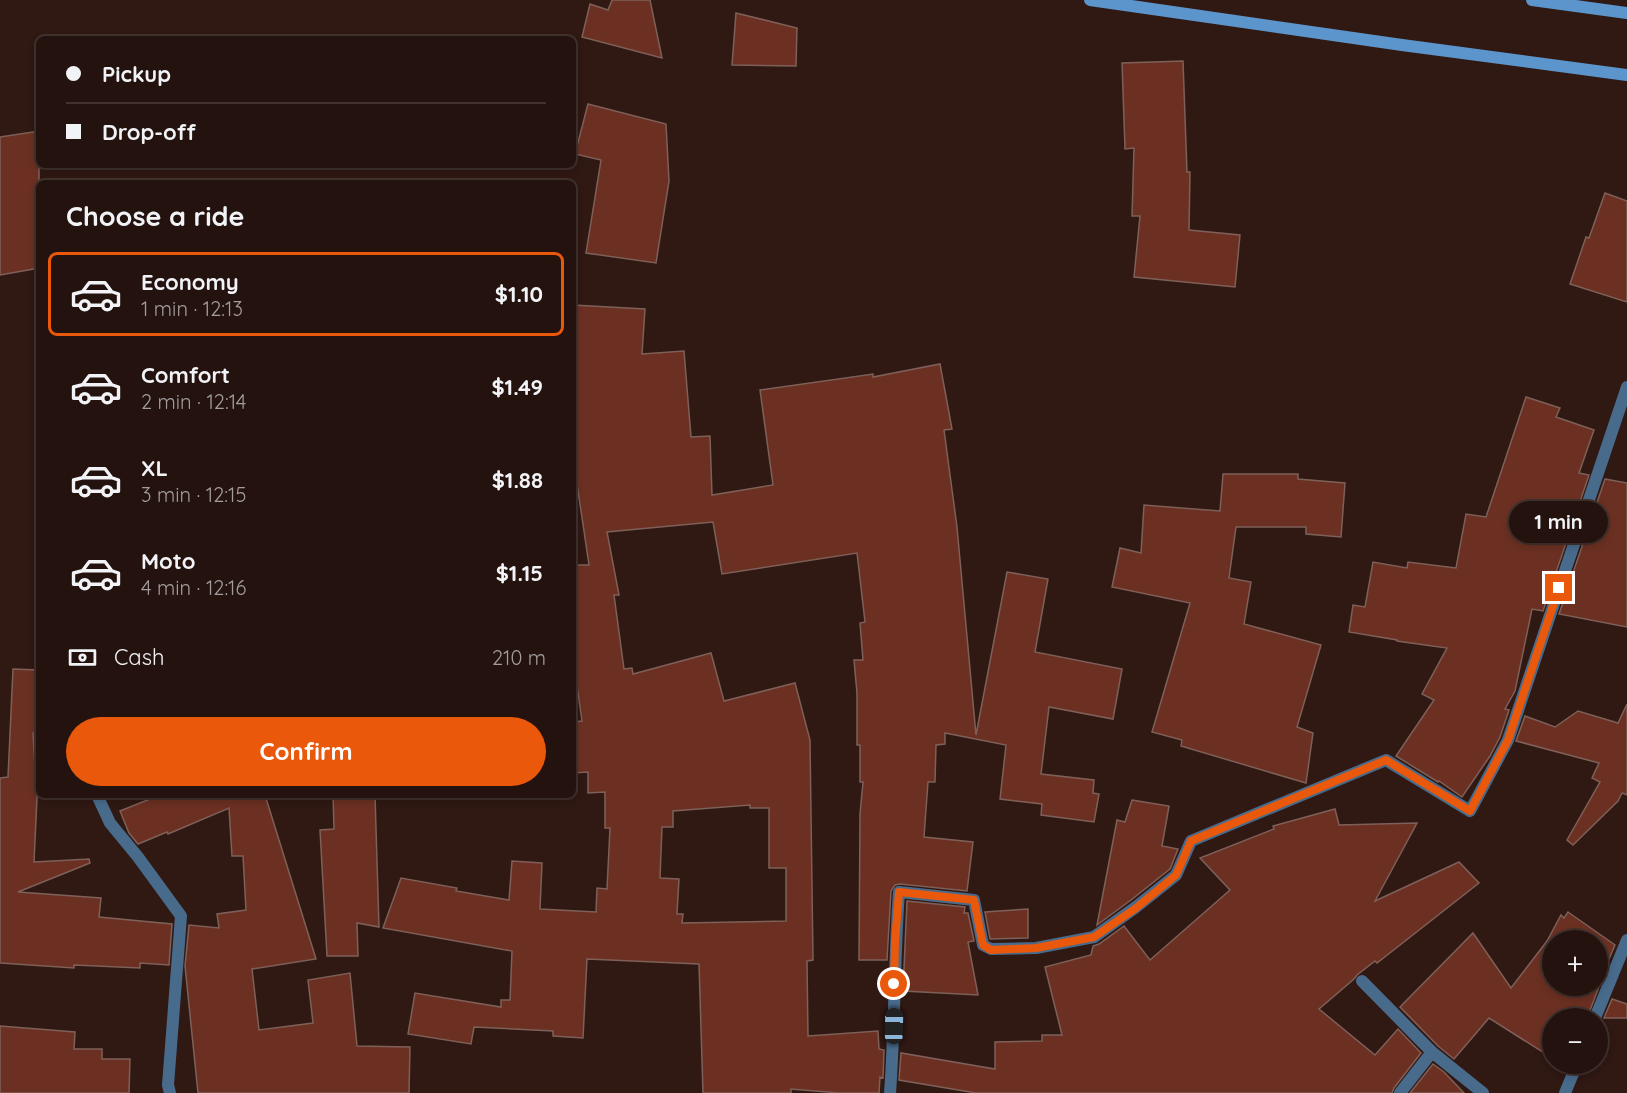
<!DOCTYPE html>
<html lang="en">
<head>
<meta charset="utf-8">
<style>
	:root { --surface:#24120e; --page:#2c1b17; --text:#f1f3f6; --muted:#a39e9e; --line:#41322e; --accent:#ea580c }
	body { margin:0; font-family:Quicksand,sans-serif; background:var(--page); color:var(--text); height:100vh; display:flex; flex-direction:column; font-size:22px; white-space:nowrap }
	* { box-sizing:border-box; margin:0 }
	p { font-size:20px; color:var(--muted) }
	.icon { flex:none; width:33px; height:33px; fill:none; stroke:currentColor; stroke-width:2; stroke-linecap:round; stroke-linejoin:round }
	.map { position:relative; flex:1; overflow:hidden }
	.sheet { position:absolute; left:36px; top:180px; width:540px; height:618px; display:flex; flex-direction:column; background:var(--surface); border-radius:9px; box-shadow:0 3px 9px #0003,0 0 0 2px var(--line) }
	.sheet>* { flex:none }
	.top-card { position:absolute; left:36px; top:36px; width:540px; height:132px; border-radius:9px; box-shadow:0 3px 9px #0003,0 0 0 2px var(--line); display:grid; align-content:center; height:132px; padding:0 30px; background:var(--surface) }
	.buttons { position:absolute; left:1542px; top:930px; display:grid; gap:12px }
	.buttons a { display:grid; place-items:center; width:66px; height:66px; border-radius:50%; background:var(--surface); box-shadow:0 3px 9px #0003,0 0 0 2px var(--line); font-size:30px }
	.end { position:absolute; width:27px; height:27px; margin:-14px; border:8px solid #ea580c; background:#fff; box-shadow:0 0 0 3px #fff }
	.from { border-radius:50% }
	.bubble { position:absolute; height:42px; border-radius:21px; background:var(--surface); box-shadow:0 3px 9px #0003,0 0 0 2px var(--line); font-size:20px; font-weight:700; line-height:42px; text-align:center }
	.car { position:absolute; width:18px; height:36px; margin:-18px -9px; border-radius:8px; box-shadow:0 0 4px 2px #0007; background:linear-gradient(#222 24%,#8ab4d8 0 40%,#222 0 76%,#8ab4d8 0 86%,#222 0) }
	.top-card b { display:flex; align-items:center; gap:21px; height:57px; font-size:22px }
	.top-card b+b { border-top:2px solid var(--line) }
	.top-card i { width:15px; height:15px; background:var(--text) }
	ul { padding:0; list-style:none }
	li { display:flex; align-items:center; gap:18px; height:84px; margin:0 12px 9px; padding:0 18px; border:3px solid transparent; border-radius:9px }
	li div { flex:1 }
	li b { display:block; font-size:22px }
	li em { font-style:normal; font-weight:700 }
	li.on { border-color:var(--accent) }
	li>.icon { width:54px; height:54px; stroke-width:1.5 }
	h2 { padding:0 30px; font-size:27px; line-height:72px }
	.pay { display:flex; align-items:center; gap:15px; height:66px; padding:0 30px; font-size:22px }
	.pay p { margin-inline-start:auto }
	.primary-button { display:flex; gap:12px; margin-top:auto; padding:12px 30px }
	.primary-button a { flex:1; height:69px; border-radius:36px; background:var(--accent); color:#fff; font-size:24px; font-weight:700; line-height:69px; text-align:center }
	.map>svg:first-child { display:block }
</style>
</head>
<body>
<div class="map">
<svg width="1627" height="1093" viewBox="0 0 1627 1093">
	<rect width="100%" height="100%" fill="#301813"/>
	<!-- building -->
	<g fill="#6b3022" stroke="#7e6059" stroke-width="1.5" fill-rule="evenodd">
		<polygon points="612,0 650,0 662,58 582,37 590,4 608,10"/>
		<polygon points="736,13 797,28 796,66 732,65"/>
		<polygon points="1183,61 1187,172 1190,172 1189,230 1240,235 1235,287 1134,277 1140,216 1132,216 1134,148 1125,149 1122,63"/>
		<polygon points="588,104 666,124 669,181 656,263 586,253 601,160 575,154"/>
		<polygon points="39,131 39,268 0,275 0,137"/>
		<polygon points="1605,193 1627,201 1627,302 1570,284 1586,237 1589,238"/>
		<path d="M573 305 645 309 642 354 684 351 691 437 710 436 712 495 773 485 760 390 873 374V377L940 364 952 429 944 430 957 527 976 735 1007 572 1048 579 1035 652 1122 669 1113 719 1049 707 1041 774 1094 780 1093 793 1099 794 1094 822 1041 815 1042 804 1000 799 1006 745 945 733V744L936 745 935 782H928L924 837 973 842 967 891 900 884 895 885 891 891 887 960H859L860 814 863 782H860V745H857V693L854 660H863L860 623 865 622 857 553 722 574 713 522 607 532 619 595H614L624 669 632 668 633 674 711 653 724 701 795 683 810 740 813 960 807 961 808 1036 878 1031 879 1049 884 1050 883 1078 880 1077 879 1093H839L791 1089V1093H703L699 964 587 959 583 1038 553 1036V1031L474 1027 471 1044 408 1034 415 993 501 1007V1000H510L512 951 383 928 401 878 457 888 456 891 509 900 512 861 542 863 540 909 596 912 597 888 607 889 610 828H605V792L588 793V772L573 773V722L582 721 573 657V565H589L576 477H573ZM750 805V808H769V868H786V921L682 923 683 914H677L679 879 660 878 662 827H673V811Z"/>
		<polygon points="1526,397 1560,408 1556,417 1594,430 1579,473 1589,475 1543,611 1532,609 1515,691 1505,709 1509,710 1500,737 1490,756 1462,797 1439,781 1438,782 1396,756 1434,700 1422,694 1447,648 1397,641 1397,640 1349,632 1353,605 1365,607 1373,562 1407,568 1408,562 1456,568 1466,514 1486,517"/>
		<polygon points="1223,474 1298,474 1298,479 1345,483 1341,537 1306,534 1306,527 1236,527 1229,578 1251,582 1244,624 1321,645 1297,727 1313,733 1306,783 1181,746 1182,740 1152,732 1190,603 1112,587 1120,548 1141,553 1144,505 1220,511"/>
		<polygon points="1605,479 1627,483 1627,627 1559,614"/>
		<polygon points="13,669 39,670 39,733 33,733 37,798 34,862 89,859 90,863 18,892 101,898 99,917 172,924 169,965 140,963 140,968 74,965 74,968 0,963 0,778 8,777"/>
		<polygon points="1627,704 1627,795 1622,793 1618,801 1573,845 1567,840 1600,782 1592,778 1599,763 1516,741 1525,716 1555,727 1578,711 1618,723"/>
		<polygon points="160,795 265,795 316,959 252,969 259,1030 313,1023 308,980 350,973 357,1046 410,1047 409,1093 198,1093 185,966 189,925 219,928 217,914 246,910 243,856 232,856 229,808 168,834 167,832 138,844 129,833 120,811"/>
		<polygon points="333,795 375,795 379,927 357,923 358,956 327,956 320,830 334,829"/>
		<polygon points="1132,800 1169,806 1162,846 1178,849 1170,869 1131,900 1097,925 1117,820 1125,822"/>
		<polygon points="1335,809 1339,825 1417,823 1375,901 1459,862 1479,883 1377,963 1375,961 1357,975 1354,979 1319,1009 1375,1055 1398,1029 1421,1053 1394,1088 1392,1093 976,1093 899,1080 901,1053 995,1069 995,1042 1042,1041 1042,1035 1062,1035 1045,967 1091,955 1093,946 1099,944 1124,926 1150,960 1230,890 1200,858 1274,829 1273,826"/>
		<polygon points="907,901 965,907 964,913 968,913 974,941 968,942 978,995 903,991"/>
		<polygon points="1028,909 1028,938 990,939 985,912"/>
		<path d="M1568 912 1615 945 1601 978 1602 979 1587 1018H1552V1058L1489 1018 1454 1059 1438 1046 1400 1007 1473 933 1511 988 1547 941 1561 915 1564 918ZM1552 940H1598V986H1552Z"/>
		<polygon points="1612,999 1627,1004 1627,1018 1604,1018"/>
		<polygon points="0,1026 75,1032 74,1049 102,1049 102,1059 130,1059 129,1093 0,1093"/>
		<polygon points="1433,1064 1444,1072 1464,1093 1410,1093"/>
	</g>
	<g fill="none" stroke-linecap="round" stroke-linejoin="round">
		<!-- street -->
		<g stroke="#486b8c" stroke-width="12">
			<polyline points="97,795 110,823 138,857 181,916 168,1085 170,1093"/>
			<polyline points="1362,981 1432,1052 1483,1093"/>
			<polyline points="1595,1018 1627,940"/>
			<path d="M890 1093C895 1026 894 959 899 892L974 900 983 945 991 949 1036 948 1094 937 1136 907 1176 875 1191 841 1386 760 1470 811 1508 740 1627 387"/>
			<polyline points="1400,1093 1432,1052"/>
			<polyline points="1565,1093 1577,1064"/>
		</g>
		<!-- secondary -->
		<g stroke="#5c95cb" stroke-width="12">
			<polyline points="1090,0 1402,45 1627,75"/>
			<polyline points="1532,0 1627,13"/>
		</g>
	</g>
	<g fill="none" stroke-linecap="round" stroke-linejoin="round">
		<!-- route -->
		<polyline stroke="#ea580c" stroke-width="8" points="894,984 895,942 899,892 974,900 983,945 991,950 1036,948 1094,937 1136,908 1176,875 1191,841 1386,760 1470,811 1508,740 1559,588"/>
	</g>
</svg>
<div class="buttons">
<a>+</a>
<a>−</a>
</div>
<i class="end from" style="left:894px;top:984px"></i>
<i class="end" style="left:1559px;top:588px"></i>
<div class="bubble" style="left:1509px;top:501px;width:99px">1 min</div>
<i class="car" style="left:894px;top:1026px;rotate:1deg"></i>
<div class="top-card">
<b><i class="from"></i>Pickup</b>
<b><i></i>Drop-off</b>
</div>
<section class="sheet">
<h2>Choose a ride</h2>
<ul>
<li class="on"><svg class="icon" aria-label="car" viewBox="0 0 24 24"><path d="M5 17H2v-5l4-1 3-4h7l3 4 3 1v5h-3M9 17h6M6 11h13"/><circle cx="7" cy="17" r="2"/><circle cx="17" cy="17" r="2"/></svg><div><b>Economy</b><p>1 min · 12:13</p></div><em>$1.10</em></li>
<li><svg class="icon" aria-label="car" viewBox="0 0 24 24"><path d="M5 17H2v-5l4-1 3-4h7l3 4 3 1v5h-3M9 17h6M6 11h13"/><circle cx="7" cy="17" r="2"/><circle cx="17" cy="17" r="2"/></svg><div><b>Comfort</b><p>2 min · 12:14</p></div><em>$1.49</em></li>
<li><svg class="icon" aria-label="car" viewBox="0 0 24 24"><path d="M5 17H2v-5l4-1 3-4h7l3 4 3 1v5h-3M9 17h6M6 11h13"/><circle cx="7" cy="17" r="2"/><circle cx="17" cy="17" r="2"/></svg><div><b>XL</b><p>3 min · 12:15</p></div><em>$1.88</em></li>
<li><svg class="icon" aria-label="car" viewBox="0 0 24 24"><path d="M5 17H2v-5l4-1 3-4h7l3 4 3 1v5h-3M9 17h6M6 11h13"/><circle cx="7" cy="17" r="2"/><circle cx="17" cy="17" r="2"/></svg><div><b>Moto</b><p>4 min · 12:16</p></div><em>$1.15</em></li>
</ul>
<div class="pay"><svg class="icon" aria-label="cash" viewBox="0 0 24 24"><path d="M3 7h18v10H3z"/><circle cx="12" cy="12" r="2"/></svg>Cash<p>210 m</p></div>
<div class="primary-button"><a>Confirm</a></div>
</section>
</div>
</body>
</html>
